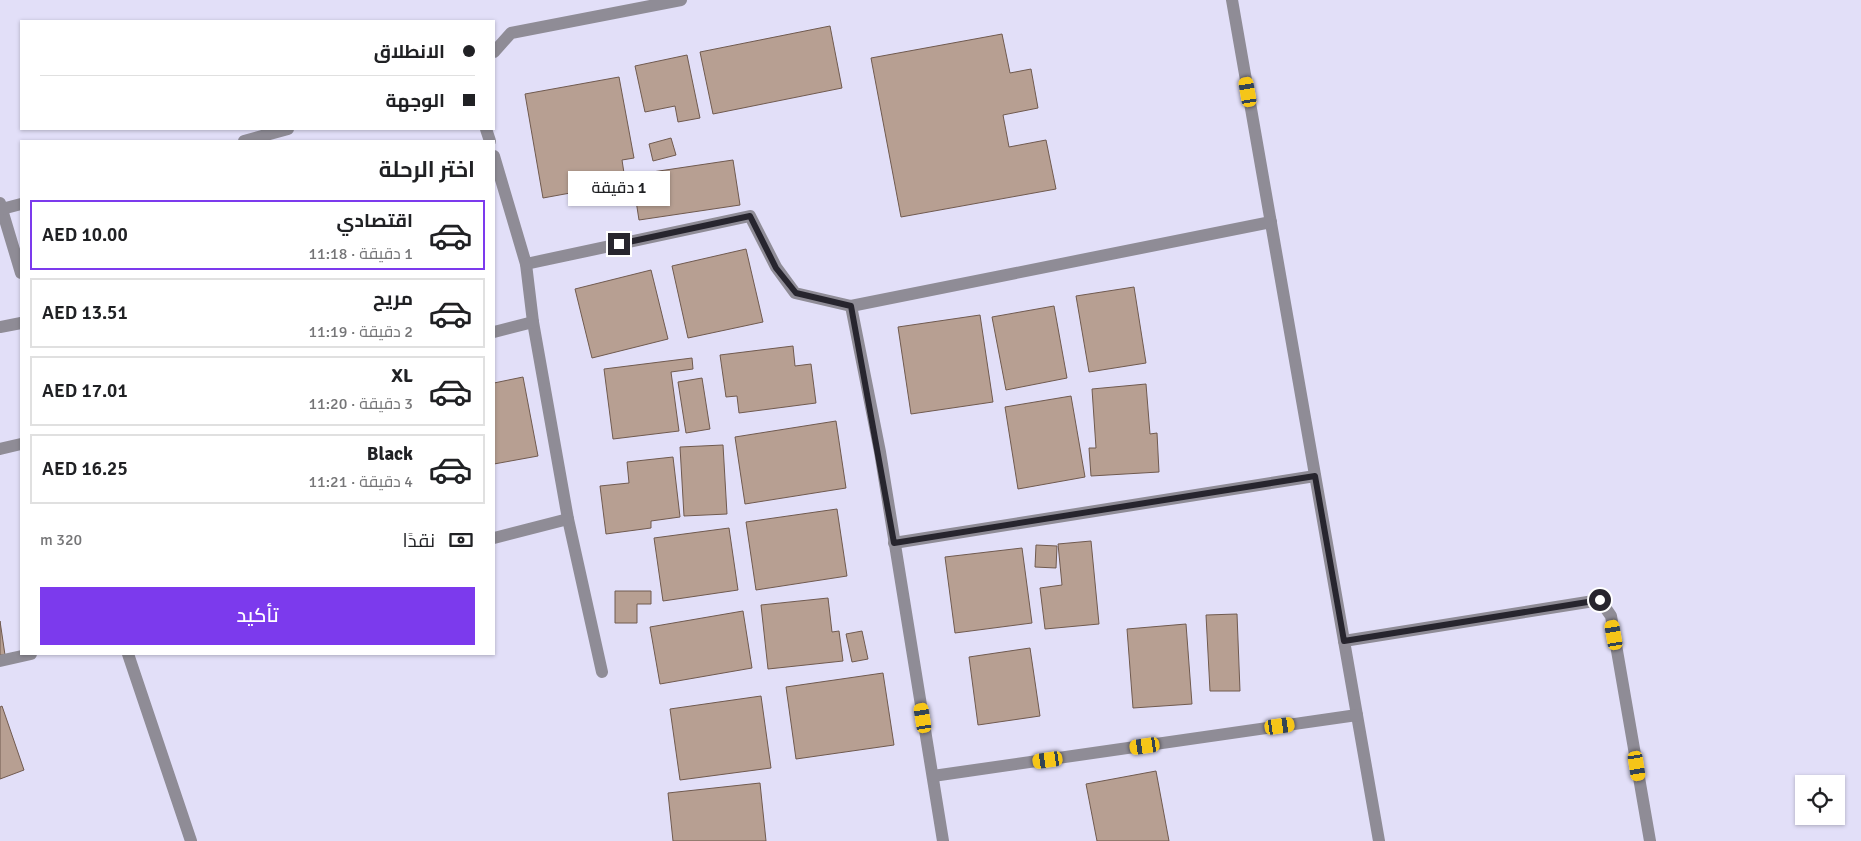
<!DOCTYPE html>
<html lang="ar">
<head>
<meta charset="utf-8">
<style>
	:root { --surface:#fff; --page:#f6f6f6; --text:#202124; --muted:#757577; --line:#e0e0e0; --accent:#7c3aed }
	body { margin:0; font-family:Signika,Cairo,sans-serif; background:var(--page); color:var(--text); direction:rtl; height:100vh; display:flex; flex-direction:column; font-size:19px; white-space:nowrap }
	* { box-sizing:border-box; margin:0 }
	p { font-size:16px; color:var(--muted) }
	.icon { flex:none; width:28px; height:28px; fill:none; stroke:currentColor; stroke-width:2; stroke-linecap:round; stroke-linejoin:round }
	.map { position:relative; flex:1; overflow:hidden; direction:ltr }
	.details { position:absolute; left:20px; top:140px; width:475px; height:515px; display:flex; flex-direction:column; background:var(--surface); border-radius:0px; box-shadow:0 1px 4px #0004; direction:rtl }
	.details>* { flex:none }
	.guide { position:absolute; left:20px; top:20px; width:475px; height:110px; border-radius:0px; box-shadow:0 1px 4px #0004; direction:rtl; display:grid; align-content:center; height:110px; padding:0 20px; background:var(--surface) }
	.controls { position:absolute; left:1795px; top:775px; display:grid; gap:10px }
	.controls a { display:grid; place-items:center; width:50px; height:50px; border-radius:0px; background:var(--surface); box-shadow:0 1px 4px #0004; font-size:25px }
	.end { position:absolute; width:22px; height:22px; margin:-11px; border:6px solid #27252e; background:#fff; box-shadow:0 0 0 2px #fff }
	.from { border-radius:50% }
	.bubble { position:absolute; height:35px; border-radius:0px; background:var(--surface); box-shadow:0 1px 4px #0004; font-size:16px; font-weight:600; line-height:35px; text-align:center; direction:rtl }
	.car { position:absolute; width:15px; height:30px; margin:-15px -8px; border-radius:6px; box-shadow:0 0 4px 1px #0007; background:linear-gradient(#f5c518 24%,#345 0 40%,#f5c518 0 76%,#345 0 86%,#f5c518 0) }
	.guide b { display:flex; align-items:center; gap:18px; height:48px; font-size:19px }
	.guide b+b { border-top:1px solid var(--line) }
	.guide i { width:12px; height:12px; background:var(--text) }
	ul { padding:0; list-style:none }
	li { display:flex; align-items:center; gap:15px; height:70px; margin:0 10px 8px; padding:0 10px; border:2px solid var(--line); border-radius:0px }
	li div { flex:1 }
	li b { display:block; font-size:19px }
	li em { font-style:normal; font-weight:600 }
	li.active { border-color:var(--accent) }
	li>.icon { width:45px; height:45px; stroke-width:1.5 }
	h2 { padding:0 20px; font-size:22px; line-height:60px }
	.pay { display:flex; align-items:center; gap:12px; height:55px; padding:0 20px; font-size:19px }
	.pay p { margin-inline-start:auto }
	.action { display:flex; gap:10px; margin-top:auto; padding:10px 20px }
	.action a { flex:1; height:58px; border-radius:0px; background:var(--accent); color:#fff; font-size:20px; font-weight:600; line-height:58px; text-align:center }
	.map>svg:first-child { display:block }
</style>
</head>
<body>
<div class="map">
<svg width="1861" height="841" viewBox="0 0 1861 841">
	<rect width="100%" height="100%" fill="#e2dff8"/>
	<!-- building -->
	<g fill="#b79f92" stroke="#705a4f">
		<polygon points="830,26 842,88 713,114 700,52"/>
		<polygon points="1002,34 1010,73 1031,69 1038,108 1003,115 1009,147 1046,140 1056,189 901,217 871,58"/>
		<polygon points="687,55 700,118 678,122 675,106 645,112 635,66"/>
		<polygon points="619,77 634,158 622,160 624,173 602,177 603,187 543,198 525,94"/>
		<polygon points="671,138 676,155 653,161 649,144"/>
		<polygon points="733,160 740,205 639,220 632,175"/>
		<polygon points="746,249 763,322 688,338 672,266"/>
		<polygon points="651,270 668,339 592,358 575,289"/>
		<polygon points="1134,287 1146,363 1089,372 1076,296"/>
		<polygon points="1054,306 1067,378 1006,390 992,317"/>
		<polygon points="980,315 993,402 911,414 898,327"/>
		<polygon points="793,346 795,366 811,364 816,403 739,413 737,396 726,397 720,355"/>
		<polygon points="692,358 693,369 671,372 679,431 613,439 604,369"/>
		<polygon points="523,377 538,456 494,464 494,383"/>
		<polygon points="702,378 710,429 686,433 678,382"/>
		<polygon points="1146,384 1150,434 1157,433 1159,472 1091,476 1089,448 1096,448 1092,389"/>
		<polygon points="1071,396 1085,477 1018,489 1005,407"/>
		<polygon points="836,421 846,488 745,504 735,437"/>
		<polygon points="723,445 727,514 684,516 680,447"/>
		<polygon points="673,457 680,517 651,521 651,528 606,534 600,486 629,483 627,462"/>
		<polygon points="837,509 847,576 756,590 746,522"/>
		<polygon points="729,528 738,590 663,601 654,538"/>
		<polygon points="1091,541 1099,624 1045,629 1040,588 1062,585 1058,544"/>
		<polygon points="1036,545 1057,546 1056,568 1035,567"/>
		<polygon points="1022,548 1032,623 955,633 945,557"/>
		<polygon points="615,591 651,591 651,604 637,604 637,623 615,623"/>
		<polygon points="828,598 832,632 839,631 843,661 768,669 761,605"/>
		<polygon points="743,611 752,668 660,684 650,627"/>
		<polygon points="1237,614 1240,691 1210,691 1206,615"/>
		<polygon points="0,621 5,655 0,655"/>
		<polygon points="1186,624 1192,704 1133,708 1127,629"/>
		<polygon points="862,631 868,659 852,662 846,634"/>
		<polygon points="1030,648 1040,716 978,725 969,657"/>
		<polygon points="883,673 894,745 796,759 786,687"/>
		<polygon points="761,696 771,768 680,780 670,709"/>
		<polygon points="2,706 24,770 0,779 0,707"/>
		<polygon points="1156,771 1169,841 1097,841 1086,784"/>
		<polygon points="760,783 766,841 673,841 668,793"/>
	</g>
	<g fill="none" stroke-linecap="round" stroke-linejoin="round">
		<!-- street -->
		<g stroke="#8f8c96" stroke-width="12">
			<polyline points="1232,0 1379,841"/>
			<polyline points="494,52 511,33 681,0"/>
			<polyline points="486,129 490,141"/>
			<polyline points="244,141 288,129"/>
			<polyline points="494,156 526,264 533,322 568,519 602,672"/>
			<polyline points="0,203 21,273"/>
			<polyline points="2,209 21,204"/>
			<polyline points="526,264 750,216 776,267 795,293 851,306 1271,222"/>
			<polyline points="851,306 880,452 943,841"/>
			<polyline points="0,327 21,323"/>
			<polyline points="494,332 533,322"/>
			<polyline points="0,449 21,444"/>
			<polyline points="494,538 568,519"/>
			<polyline points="894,543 1315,476"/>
			<polyline points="1344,641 1600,600 1611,616 1650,841"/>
			<polyline points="128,654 191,841"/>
			<polyline points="0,661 31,654"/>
			<polyline points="933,776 1357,715"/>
		</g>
	</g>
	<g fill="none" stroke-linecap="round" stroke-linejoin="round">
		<!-- route -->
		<polyline stroke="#27252e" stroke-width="6" points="619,244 750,216 776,268 796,293 851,306 894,543 1315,476 1344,641 1600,600"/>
	</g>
</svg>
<div class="controls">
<a><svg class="icon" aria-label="locate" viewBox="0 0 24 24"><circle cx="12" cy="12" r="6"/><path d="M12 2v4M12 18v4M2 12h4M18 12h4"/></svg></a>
</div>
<i class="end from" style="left:1600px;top:600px"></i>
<i class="end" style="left:619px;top:244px"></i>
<div class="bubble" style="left:568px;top:171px;width:102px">1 دقيقة</div>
<i class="car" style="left:1248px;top:92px;rotate:350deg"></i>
<i class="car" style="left:1614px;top:635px;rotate:350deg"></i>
<i class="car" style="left:923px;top:718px;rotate:351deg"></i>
<i class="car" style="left:1280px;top:726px;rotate:82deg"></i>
<i class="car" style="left:1145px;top:746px;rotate:262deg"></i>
<i class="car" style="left:1048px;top:760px;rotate:262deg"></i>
<i class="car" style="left:1637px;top:766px;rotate:171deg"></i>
<div class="guide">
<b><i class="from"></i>الانطلاق</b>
<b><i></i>الوجهة</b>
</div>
<section class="details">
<h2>اختر الرحلة</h2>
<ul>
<li class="active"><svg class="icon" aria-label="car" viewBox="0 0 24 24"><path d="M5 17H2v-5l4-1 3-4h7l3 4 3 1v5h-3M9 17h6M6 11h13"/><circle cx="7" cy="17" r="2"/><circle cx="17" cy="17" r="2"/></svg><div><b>اقتصادي</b><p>1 دقيقة · 11:18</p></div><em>AED 10.00</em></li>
<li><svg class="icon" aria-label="car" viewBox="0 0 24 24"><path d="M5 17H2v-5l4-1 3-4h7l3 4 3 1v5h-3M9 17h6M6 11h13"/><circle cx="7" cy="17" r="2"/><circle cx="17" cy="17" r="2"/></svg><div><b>مريح</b><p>2 دقيقة · 11:19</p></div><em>AED 13.51</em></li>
<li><svg class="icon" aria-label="car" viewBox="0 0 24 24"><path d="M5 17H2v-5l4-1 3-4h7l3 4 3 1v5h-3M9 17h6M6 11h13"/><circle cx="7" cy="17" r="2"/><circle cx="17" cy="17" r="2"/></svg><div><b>XL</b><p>3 دقيقة · 11:20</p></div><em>AED 17.01</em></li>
<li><svg class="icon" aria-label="car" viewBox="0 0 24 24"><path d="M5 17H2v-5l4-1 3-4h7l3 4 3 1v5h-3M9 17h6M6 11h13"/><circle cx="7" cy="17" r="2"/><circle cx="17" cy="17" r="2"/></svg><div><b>Black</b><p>4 دقيقة · 11:21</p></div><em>AED 16.25</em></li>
</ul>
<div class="pay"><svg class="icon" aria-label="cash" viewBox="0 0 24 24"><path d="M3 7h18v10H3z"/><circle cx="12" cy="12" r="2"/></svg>نقدًا<p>320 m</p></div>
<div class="action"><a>تأكيد</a></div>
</section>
</div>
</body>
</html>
